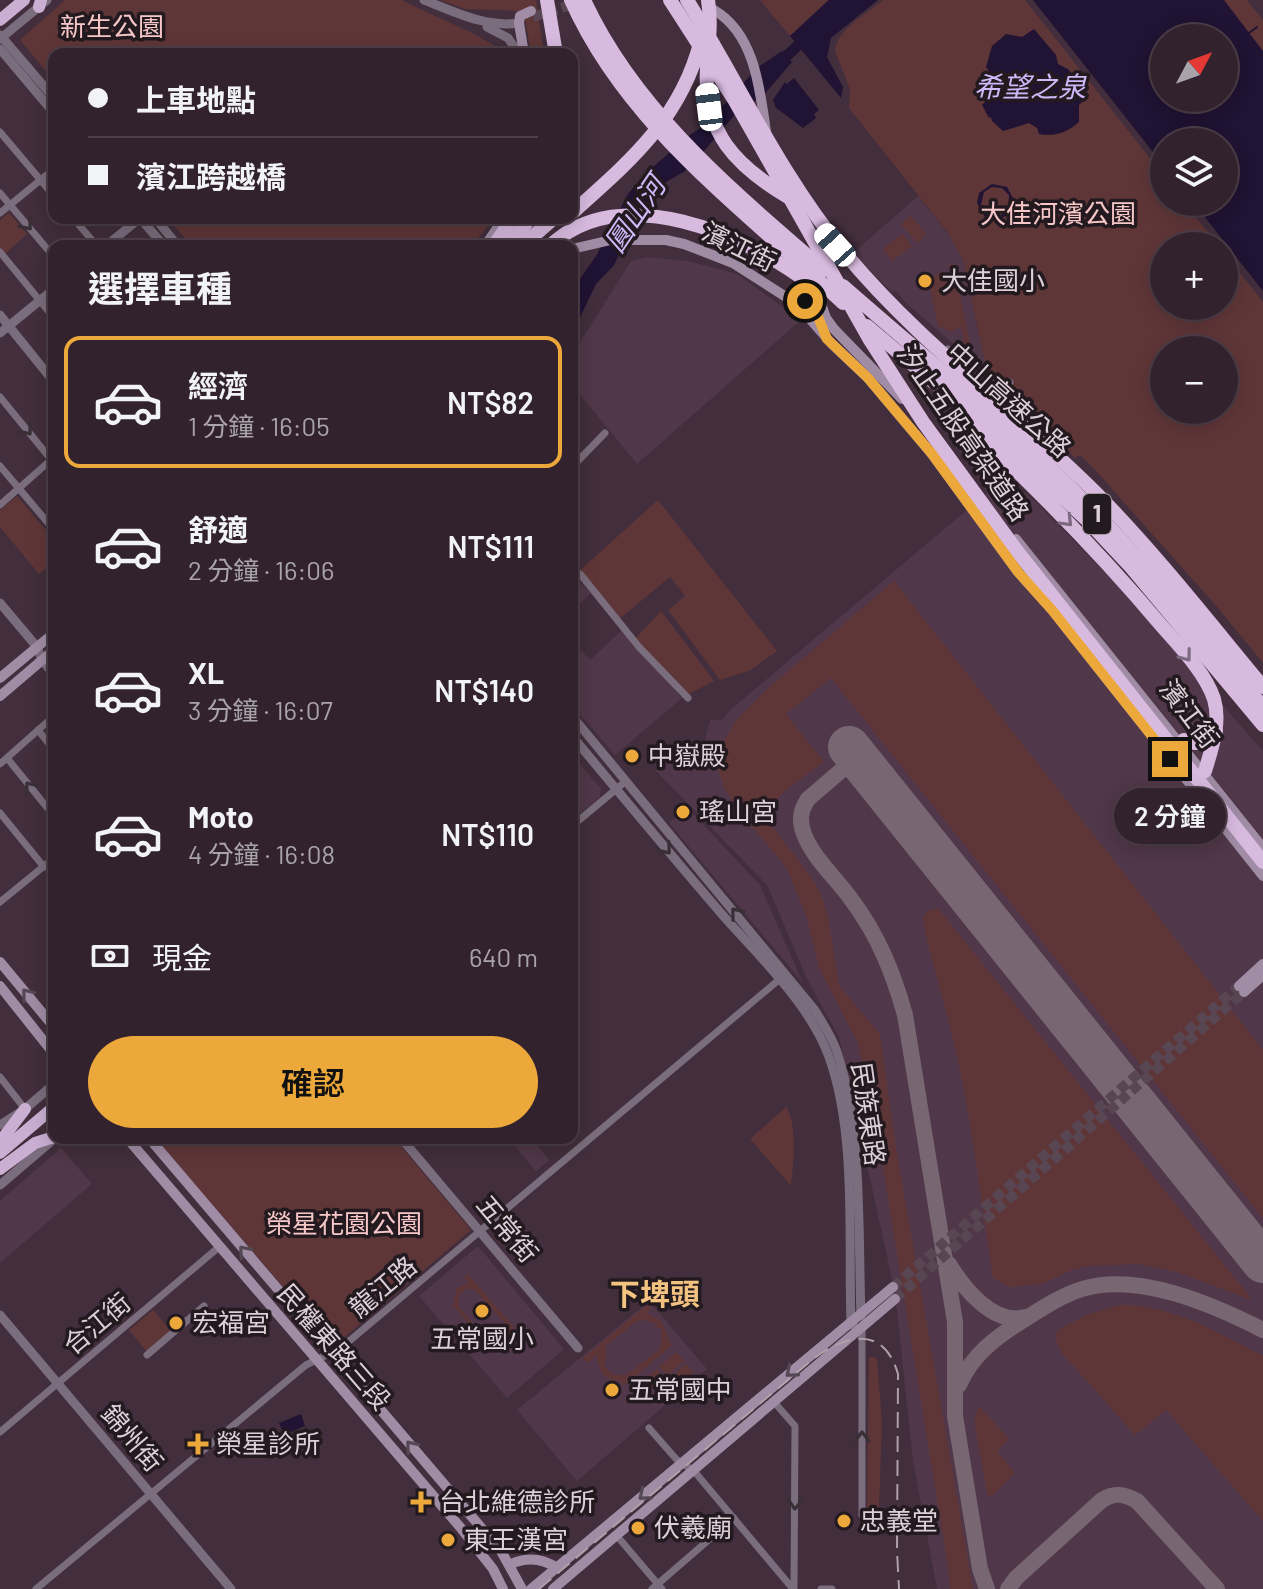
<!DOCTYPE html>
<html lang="zh-TW">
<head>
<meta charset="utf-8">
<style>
	:root { --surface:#32222d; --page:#3a2a35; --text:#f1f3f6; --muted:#a8a4aa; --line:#4d3f49; --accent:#eda83b }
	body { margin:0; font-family:Barlow,"Noto Sans TC",sans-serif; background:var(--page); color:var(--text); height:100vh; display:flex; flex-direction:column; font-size:30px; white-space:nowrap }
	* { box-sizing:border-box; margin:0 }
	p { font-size:26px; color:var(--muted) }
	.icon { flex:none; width:44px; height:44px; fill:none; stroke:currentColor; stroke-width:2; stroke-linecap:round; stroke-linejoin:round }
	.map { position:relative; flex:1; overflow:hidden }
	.side { position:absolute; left:48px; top:240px; width:530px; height:904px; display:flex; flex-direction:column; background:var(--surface); border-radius:16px; box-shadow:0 4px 20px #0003,0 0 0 2px var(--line) }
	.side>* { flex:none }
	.guide { position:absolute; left:48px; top:48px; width:530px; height:176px; border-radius:16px; box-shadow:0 4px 20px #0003,0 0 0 2px var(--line); display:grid; align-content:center; height:176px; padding:0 40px; background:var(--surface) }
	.needle { width:52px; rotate:49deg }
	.fabs { position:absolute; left:1150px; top:24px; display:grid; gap:16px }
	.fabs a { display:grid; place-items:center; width:88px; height:88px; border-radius:50%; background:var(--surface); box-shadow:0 4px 20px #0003,0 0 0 2px var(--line); font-size:40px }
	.end { position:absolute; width:36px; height:36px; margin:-18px; border:10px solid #eda83b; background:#111; box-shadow:0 0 0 4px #111 }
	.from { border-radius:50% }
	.bubble { position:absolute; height:56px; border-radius:28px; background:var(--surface); box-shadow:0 4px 20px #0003,0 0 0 2px var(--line); font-size:26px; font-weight:600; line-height:56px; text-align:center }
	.car { position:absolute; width:24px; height:48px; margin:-24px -12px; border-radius:10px; box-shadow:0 0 6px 2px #0007; background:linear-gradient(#fff 24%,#345 0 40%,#fff 0 76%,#345 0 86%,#fff 0) }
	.guide b { display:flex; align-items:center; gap:28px; height:76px; font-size:30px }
	.guide b+b { border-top:2px solid var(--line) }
	.guide i { width:20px; height:20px; background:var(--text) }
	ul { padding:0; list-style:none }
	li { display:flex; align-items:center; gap:24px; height:132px; margin:0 16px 12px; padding:0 24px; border:4px solid transparent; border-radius:16px }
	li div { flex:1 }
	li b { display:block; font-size:30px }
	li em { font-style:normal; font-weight:600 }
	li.active { border-color:var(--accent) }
	li>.icon { width:72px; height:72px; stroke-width:1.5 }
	h2 { padding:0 40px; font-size:36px; line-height:96px }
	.pay { display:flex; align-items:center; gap:20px; height:88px; padding:0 40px; font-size:30px }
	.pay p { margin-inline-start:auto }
	.primary-button { display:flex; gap:16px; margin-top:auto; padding:16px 40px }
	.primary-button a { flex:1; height:92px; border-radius:48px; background:var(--accent); color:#111; font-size:32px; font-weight:600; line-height:92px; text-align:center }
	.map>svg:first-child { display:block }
</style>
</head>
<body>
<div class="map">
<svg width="1263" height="1589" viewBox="0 0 1263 1589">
	<rect width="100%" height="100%" fill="#422e3c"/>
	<!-- built -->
	<g fill="#503749">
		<polygon points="918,196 953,240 963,260 987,370 982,369 905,302 896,291 892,292 853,253"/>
		<polygon points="647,257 688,261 737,274 801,320 637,464 572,385 572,355 631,261"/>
		<polygon points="945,429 1035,501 1118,586 1263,751 1263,1589 937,1589 913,1461 895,1293 839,1037 808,981 767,885 655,770 691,741 702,752 710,720 722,720 730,710 988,492"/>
		<polygon points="572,575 591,593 572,611"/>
		<polygon points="622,630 682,698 615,755 572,705 572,640 590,660"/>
		<polygon points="572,755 601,789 600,797 572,820"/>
		<polygon points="687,807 760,885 803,983 669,823"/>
		<polygon points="508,1138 531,1138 549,1160 536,1171"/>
		<polygon points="61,1148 92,1184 0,1263 0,1201"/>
		<polygon points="478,1246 564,1349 507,1398 419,1296"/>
		<polygon points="649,1301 707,1369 577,1481 517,1410"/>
	</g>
	<!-- green -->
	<g fill="#5f3638" fill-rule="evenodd">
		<polygon points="65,0 401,0 474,34 495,46 501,54 54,54 54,81 20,40"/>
		<polygon points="440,0 536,0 544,54 531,54 524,11 465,9"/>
		<polygon points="760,0 828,0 790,36"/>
		<path d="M883 0H1025L1164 176V202H1184L1219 246H1164V306H1224V253L1263 302V663L1218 608 1096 471 1080 455 1075 458 987 371 963 260 948 233 849 108 850 89 835 51C836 30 868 13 883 0ZM1164 350H1224V410H1164Z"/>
		<polygon points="1217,0 1247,0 1263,20 1263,60"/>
		<polygon points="9,213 27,234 5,254 0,247 0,220"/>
		<polygon points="911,216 926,234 917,243 901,224"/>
		<polygon points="168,218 494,218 472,246 191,246"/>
		<polygon points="902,234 912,246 892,261 883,249"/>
		<polygon points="954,263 971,349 966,350 961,326 951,332 938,326 930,288 935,275 943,272 950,273 949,264"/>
		<polygon points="17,496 54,540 54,562 39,574 0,527 0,510"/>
		<polygon points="658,500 777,651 751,670 720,680 668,610 685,596 670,577 618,620 579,571"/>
		<path d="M894 581 1263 1050V1218L831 678 786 714 824 762C803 779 764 796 772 826L814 881 822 898 828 917 839 986 880 1034 896 1148 973 1589H950L948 1567 884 1174 858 1043 820 970 807 918 787 868 735 806 724 787 717 766 722 745 735 722 766 690Z"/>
		<polygon points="661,611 714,681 685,696 634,640"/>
		<path d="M938 908 1250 1297 1249 1299 1177 1272 1138 1264 1088 1266 1072 1270 1042 1284 1009 1287 993 1278C980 1195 971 1109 950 1027 942 993 931 960 924 925L923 918 927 911Z"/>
		<path d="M786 1107C798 1124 793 1165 791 1186L750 1139Z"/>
		<polygon points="155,1138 394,1138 471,1230 334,1346"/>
		<path d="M468 1274 521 1336 517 1338 514 1334C512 1344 506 1349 496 1350L488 1347 453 1305 457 1288 469 1283 464 1277ZM468 1288 475 1290 507 1326 508 1338 502 1345 489 1342 459 1307V1294Z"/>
		<path d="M648 1304 651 1309 646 1314C667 1318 663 1331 672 1345L624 1386 621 1383 622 1381C606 1382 598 1371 597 1355L587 1363 583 1358ZM644 1320 654 1323 662 1331 660 1349 626 1375H613L605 1367 606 1346 637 1321Z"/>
		<path d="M1120 1305C1169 1304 1220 1333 1263 1356V1521L1166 1410 1135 1435 1061 1352 1056 1341 1057 1331 1086 1315Z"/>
		<polygon points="153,1310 171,1331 147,1352 129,1330"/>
		<polygon points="676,1352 684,1361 667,1376 659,1367"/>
		<polygon points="869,1357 877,1358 882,1422 879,1508 867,1509"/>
		<polygon points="686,1364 694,1373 676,1388 669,1379"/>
		<polygon points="657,1369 665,1378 647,1392 640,1383"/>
		<polygon points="667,1381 674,1390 657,1405 650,1396"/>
		<polygon points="979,1406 1009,1439 997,1451 1015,1473 990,1498 987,1493 975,1426 975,1418"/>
	</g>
	<!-- water -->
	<g fill="#201333" fill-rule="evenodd">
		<polygon points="829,0 878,0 831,38 827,57 843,87 841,98 790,36"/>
		<path d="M1033 0H1224L1263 51V291L1193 202H1224V142H1164V166ZM1164 38H1224V98H1164Z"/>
		<path d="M1034 29 1056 55 1058 64 1068 69 1089 95 1079 105V122C1068 132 1055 137 1039 134L1037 128 1029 123 1003 131 992 121 991 117 989 118 982 105 987 100 986 92 995 83 993 76 986 67 992 46 1006 34 1022 37Z"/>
		<polygon points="782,51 792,62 763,96 738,111 704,151 685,171 666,182 641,209 614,265 596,284 572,334 572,290 596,256 628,194 646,173 691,134 707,124 757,68"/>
		<polygon points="794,78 819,110 814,114 816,118 803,128 776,108 773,100 785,82 787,84"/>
		<path d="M992 184 1007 187 1014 200 1009 214 1000 219 985 217 977 203 979 193ZM992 187 1002 188 1009 195 1008 210 1000 216 990 215 981 205 984 192Z"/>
		<polygon points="301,1414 305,1426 284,1435 279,1423"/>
	</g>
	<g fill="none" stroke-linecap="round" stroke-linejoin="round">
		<!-- stream -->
		<polyline stroke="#201333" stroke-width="2" points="1249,33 1257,27"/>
		<!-- river -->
		<polyline stroke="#201333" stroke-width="11" points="777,65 808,36"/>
		<!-- taxiway -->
		<g stroke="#786773" stroke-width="16">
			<path d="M857 757 808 799C800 811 799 821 804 834 813 858 836 878 851 899 878 935 893 972 905 1015L955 1322V1416L980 1569 987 1589"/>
			<path d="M949 1264C964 1289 994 1326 1026 1317"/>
			<path d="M959 1385C972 1355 995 1338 1022 1321 1041 1309 1060 1296 1082 1289 1138 1272 1212 1304 1263 1330"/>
			<path d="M1008 1589 1016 1578 1102 1500C1116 1492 1124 1494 1137 1501L1217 1589"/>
		</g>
		<!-- runway -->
		<polyline stroke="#786773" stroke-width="42" points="849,747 1263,1262"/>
		<!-- secondary-tunnel -->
		<g stroke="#594653" stroke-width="10" stroke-dasharray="10 5" stroke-linecap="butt">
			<polyline points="533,17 577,3"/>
			<polyline points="893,1287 1239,986"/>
			<polyline points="895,1299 1244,992"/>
		</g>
		<!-- minor -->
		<g stroke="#7a6d7d" stroke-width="7">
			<polyline points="0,132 54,196"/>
			<polyline points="0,193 54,257"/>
			<polyline points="0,213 54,169"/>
			<polyline points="73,218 97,246"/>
			<polyline points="0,252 54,318"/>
			<path d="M948 349C966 365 985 388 1010 382"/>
			<polyline points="0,397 54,463"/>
			<polyline points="0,466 54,530"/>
			<polyline points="572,467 605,433"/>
			<polyline points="0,505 52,459"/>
			<polyline points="572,569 581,575 639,647 688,698"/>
			<polyline points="38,730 54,750"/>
			<polyline points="7,758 54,816"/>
			<polyline points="0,764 54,716"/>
			<polyline points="0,813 44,867"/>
			<polyline points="572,826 626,781"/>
			<polyline points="0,902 54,858"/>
			<polyline points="0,1077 25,1109"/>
			<polyline points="862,1327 862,1515"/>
			<polyline points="147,1355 204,1306"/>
			<polyline points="774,1402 795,1426 794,1589"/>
			<polyline points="649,1428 677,1460 694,1471 793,1589"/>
			<polyline points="0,1432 219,1247"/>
			<polyline points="617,1536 662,1589"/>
			<polyline points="36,1589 306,1365 341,1348 781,978"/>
			<polyline points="652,1589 734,1518"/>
			<polyline points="821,1589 832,1589"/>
		</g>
		<!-- tertiary -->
		<g stroke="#7a6d7d" stroke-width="9">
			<path d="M424 0C455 12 486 28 519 23"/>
			<polyline points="487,27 508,38 519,54"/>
			<polyline points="0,35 54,98"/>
			<polyline points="0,39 47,0"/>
			<polyline points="0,49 54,113"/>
			<polyline points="140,218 164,246"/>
			<polyline points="155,218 178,246"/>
			<polyline points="106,246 140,218"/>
			<polyline points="0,315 54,382"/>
			<polyline points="0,333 54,289"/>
			<polyline points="0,603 37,647 42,660 54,675"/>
			<path d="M572 716 814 1009C823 1023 832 1037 837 1052 863 1131 858 1233 861 1316"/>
			<path d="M572 736C621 795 670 854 720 912 758 956 809 1002 829 1057 857 1135 848 1240 851 1322L853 1325"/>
			<polyline points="0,1125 25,1109 54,1084"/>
			<polyline points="401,1138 578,1348"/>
			<polyline points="0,1185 55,1138"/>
			<polyline points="0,1315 231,1589"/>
		</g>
		<!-- secondary -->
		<g stroke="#a08ca5" stroke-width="10">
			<path d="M714 10C755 34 760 90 766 132"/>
			<polyline points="519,23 524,54"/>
			<polyline points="519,23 520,16 531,11"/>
			<polyline points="819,241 830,252 840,256"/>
			<polyline points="485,246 504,218"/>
			<polyline points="572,249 611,240 666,240 684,244 733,263 797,304 831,343 868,378 932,454 1018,572 1052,610 1263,876"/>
			<polyline points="820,301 826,318 834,329 902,399"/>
			<polyline points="1016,539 1263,848"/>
			<polyline points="0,678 54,633"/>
			<polyline points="0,696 54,650"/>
			<polyline points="0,962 54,1027"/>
			<polyline points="0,986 54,1054"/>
			<polyline points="1239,986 1263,964"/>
			<polyline points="1244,992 1263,975"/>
			<polyline points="127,1138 460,1527 493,1569 503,1589"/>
			<polyline points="149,1138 501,1551 522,1589"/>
			<path d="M511 1564C527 1557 542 1558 557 1568"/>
			<polyline points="531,1589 893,1287"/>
			<polyline points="553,1589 895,1299"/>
		</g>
		<!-- trunk -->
		<g stroke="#caafd2" stroke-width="12">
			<polyline points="39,7 41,0"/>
			<polyline points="0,20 24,0"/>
			<polyline points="0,1142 25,1109"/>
			<polyline points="0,1153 54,1107"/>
			<polyline points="0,1169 35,1143 54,1137"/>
		</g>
		<!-- motorway -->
		<g stroke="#d8badf" stroke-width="14">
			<polyline points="547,0 556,54"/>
			<path d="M571 0C628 128 745 209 843 303"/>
			<path d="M584 0C635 111 734 192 824 270"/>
			<polyline points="670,0 735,101 870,340 923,422 1017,551 1263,862"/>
			<path d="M687 0C738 82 782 178 844 252 919 343 1014 411 1097 494 1156 554 1209 622 1263 687"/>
			<path d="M708 0C712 24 708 45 707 68 703 133 736 166 788 197"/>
			<path d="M572 213C630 161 681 119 701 40"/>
			<polyline points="494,246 513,218"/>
			<polyline points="510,246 530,218"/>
			<polyline points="522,246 554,218"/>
			<path d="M550 246C621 179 746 235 810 284"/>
			<path d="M843 286C924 357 1008 425 1084 501 1148 565 1205 637 1263 707"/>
			<polyline points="867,326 983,424 1086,519 1131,567 1263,725"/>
			<path d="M964 414 973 429C1039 491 1102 555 1160 624 1179 646 1205 672 1214 699 1221 723 1212 748 1205 771"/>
			<path d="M1184 740C1198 747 1205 741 1216 731"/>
		</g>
		<!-- rail -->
		<path stroke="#afa0aa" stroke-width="2" stroke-dasharray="16 8" stroke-linecap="butt" d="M539 1589 813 1359C846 1334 884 1325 898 1374L897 1551 899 1589"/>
	</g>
	<!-- one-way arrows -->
	<defs><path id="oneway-chevron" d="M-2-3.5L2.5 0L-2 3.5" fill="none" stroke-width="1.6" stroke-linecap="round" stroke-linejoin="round" transform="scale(2)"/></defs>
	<g stroke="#392f37">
		<use href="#oneway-chevron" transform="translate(27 225) rotate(50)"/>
		<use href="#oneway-chevron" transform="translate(27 430) rotate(51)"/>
		<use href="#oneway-chevron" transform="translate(30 787) rotate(-129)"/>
		<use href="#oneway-chevron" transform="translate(666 849) rotate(50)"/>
		<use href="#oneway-chevron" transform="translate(736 913) rotate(-129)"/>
		<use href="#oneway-chevron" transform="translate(862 1437) rotate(-90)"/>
		<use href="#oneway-chevron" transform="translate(795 1504) rotate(93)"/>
	</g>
	<g stroke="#7e6a80">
		<use href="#oneway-chevron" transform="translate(1067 521) rotate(46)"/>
		<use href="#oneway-chevron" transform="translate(1186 656) rotate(53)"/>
	</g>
	<g stroke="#554855">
		<use href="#oneway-chevron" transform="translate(27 994) rotate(-129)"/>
		<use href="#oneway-chevron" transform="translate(244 1251) rotate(-131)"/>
		<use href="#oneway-chevron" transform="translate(791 1372) rotate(140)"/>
		<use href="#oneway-chevron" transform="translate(411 1446) rotate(-130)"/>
		<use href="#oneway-chevron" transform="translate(644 1495) rotate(140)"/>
	</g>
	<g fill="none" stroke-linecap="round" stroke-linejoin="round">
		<!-- route -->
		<polyline stroke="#eda83b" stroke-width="10" points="805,301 811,303 820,301 816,312 827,339 868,378 932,454 1018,572 1052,610 1170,759"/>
	</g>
	<!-- markers -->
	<g fill="#eda83b" stroke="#231a20" stroke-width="3">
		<circle cx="925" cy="281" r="8"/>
		<circle cx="632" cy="756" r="8"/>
		<circle cx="683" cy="812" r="8"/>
		<circle cx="482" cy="1311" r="8"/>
		<circle cx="176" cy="1323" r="8"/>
		<circle cx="612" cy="1390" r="8"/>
		<path d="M194 1432h8v8h8v8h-8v8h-8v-8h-8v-8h8z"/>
		<path d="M417 1490h8v8h8v8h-8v8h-8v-8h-8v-8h8z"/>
		<circle cx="844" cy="1521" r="8"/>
		<circle cx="638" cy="1528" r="8"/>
		<circle cx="448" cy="1540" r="8"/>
	</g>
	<g text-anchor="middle" stroke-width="7" stroke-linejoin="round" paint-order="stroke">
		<!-- shield labels -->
		<rect fill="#231a20" stroke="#a499a0" stroke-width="2" x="1083" y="494" width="28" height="40" rx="6"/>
		<g font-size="24" font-weight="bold" fill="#dccfd7">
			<text x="1097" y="522">1</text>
		</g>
		<!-- park labels -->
		<g font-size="26" fill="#f7c7c8" stroke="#231a20">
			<text x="112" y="36">新生公園</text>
			<text x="1058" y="223">大佳河濱公園</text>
			<text x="344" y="1233">榮星花園公園</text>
		</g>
		<!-- street labels -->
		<g font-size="26" fill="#dccfd7" stroke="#231a20">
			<text transform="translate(739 247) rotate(26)" y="9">濱江街</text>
			<text transform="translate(1009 400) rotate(42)" y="9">中山高速公路</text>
			<text transform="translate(963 433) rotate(55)" y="9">汐止五股高架道路</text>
			<text transform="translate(1189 714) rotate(53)" y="9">濱江街</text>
			<text transform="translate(868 1114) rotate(82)" y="9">民族東路</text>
			<text transform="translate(507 1229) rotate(50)" y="9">五常街</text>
			<text transform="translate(383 1287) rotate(-40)" y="9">龍江路</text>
			<text transform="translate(97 1324) rotate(-40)" y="9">合江街</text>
			<text transform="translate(334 1347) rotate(49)" y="9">民權東路三段</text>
			<text transform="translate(132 1438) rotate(50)" y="9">錦州街</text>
		</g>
		<!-- poi labels -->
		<g font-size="26" fill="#dccfd7" stroke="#231a20" text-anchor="start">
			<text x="941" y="290">大佳國小</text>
			<text x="648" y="765">中嶽殿</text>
			<text x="699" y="821">瑤山宮</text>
			<text x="192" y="1332">宏福宮</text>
			<text x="482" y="1348" text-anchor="middle">五常國小</text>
			<text x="628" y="1399">五常國中</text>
			<text x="216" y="1453">榮星診所</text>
			<text x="439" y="1511">台北維德診所</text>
			<text x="860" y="1530">忠義堂</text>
			<text x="654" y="1537">伏羲廟</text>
			<text x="464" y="1549">東王漢宮</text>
		</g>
		<!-- water labels -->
		<g font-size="28" font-style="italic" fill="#cdb8f8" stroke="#231a20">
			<text x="1030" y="97">希望之泉</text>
			<text transform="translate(635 214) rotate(-56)" y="10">圓山河</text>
		</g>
		<!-- quarter labels -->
		<g font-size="30" font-weight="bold" fill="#f2c280" stroke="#231a20">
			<text x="655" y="1305">下埤頭</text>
		</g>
	</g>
</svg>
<div class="fabs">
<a><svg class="needle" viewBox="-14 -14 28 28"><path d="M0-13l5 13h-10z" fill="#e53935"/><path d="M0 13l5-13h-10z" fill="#a8a4aa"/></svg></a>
<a><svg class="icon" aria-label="layers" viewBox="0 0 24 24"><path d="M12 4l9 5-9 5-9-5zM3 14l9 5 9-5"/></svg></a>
<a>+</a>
<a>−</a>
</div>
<i class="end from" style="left:805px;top:301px"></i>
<i class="end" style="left:1170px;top:759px"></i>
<div class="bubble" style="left:1114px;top:788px;width:112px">2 分鐘</div>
<i class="car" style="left:709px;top:107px;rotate:353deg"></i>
<i class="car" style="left:835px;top:245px;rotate:318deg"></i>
<div class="guide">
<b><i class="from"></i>上車地點</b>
<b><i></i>濱江跨越橋</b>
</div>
<section class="side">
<h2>選擇車種</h2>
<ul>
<li class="active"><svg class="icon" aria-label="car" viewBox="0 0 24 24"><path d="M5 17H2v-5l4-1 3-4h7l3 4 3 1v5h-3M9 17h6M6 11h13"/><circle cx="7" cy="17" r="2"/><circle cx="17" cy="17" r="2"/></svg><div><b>經濟</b><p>1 分鐘 · 16:05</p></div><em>NT$82</em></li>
<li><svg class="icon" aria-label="car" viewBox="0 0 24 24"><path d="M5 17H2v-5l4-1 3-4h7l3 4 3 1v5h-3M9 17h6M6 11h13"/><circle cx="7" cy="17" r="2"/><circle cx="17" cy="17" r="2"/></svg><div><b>舒適</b><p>2 分鐘 · 16:06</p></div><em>NT$111</em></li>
<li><svg class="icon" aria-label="car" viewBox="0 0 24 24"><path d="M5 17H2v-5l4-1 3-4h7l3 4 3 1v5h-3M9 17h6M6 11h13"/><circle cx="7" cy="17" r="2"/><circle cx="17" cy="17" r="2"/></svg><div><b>XL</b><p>3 分鐘 · 16:07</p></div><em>NT$140</em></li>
<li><svg class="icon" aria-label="car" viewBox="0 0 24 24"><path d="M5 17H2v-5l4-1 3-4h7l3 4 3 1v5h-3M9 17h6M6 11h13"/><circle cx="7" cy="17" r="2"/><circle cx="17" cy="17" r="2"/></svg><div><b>Moto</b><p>4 分鐘 · 16:08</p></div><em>NT$110</em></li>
</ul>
<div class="pay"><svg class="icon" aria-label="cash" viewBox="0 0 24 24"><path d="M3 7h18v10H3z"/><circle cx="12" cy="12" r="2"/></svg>現金<p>640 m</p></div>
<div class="primary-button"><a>確認</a></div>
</section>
</div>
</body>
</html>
